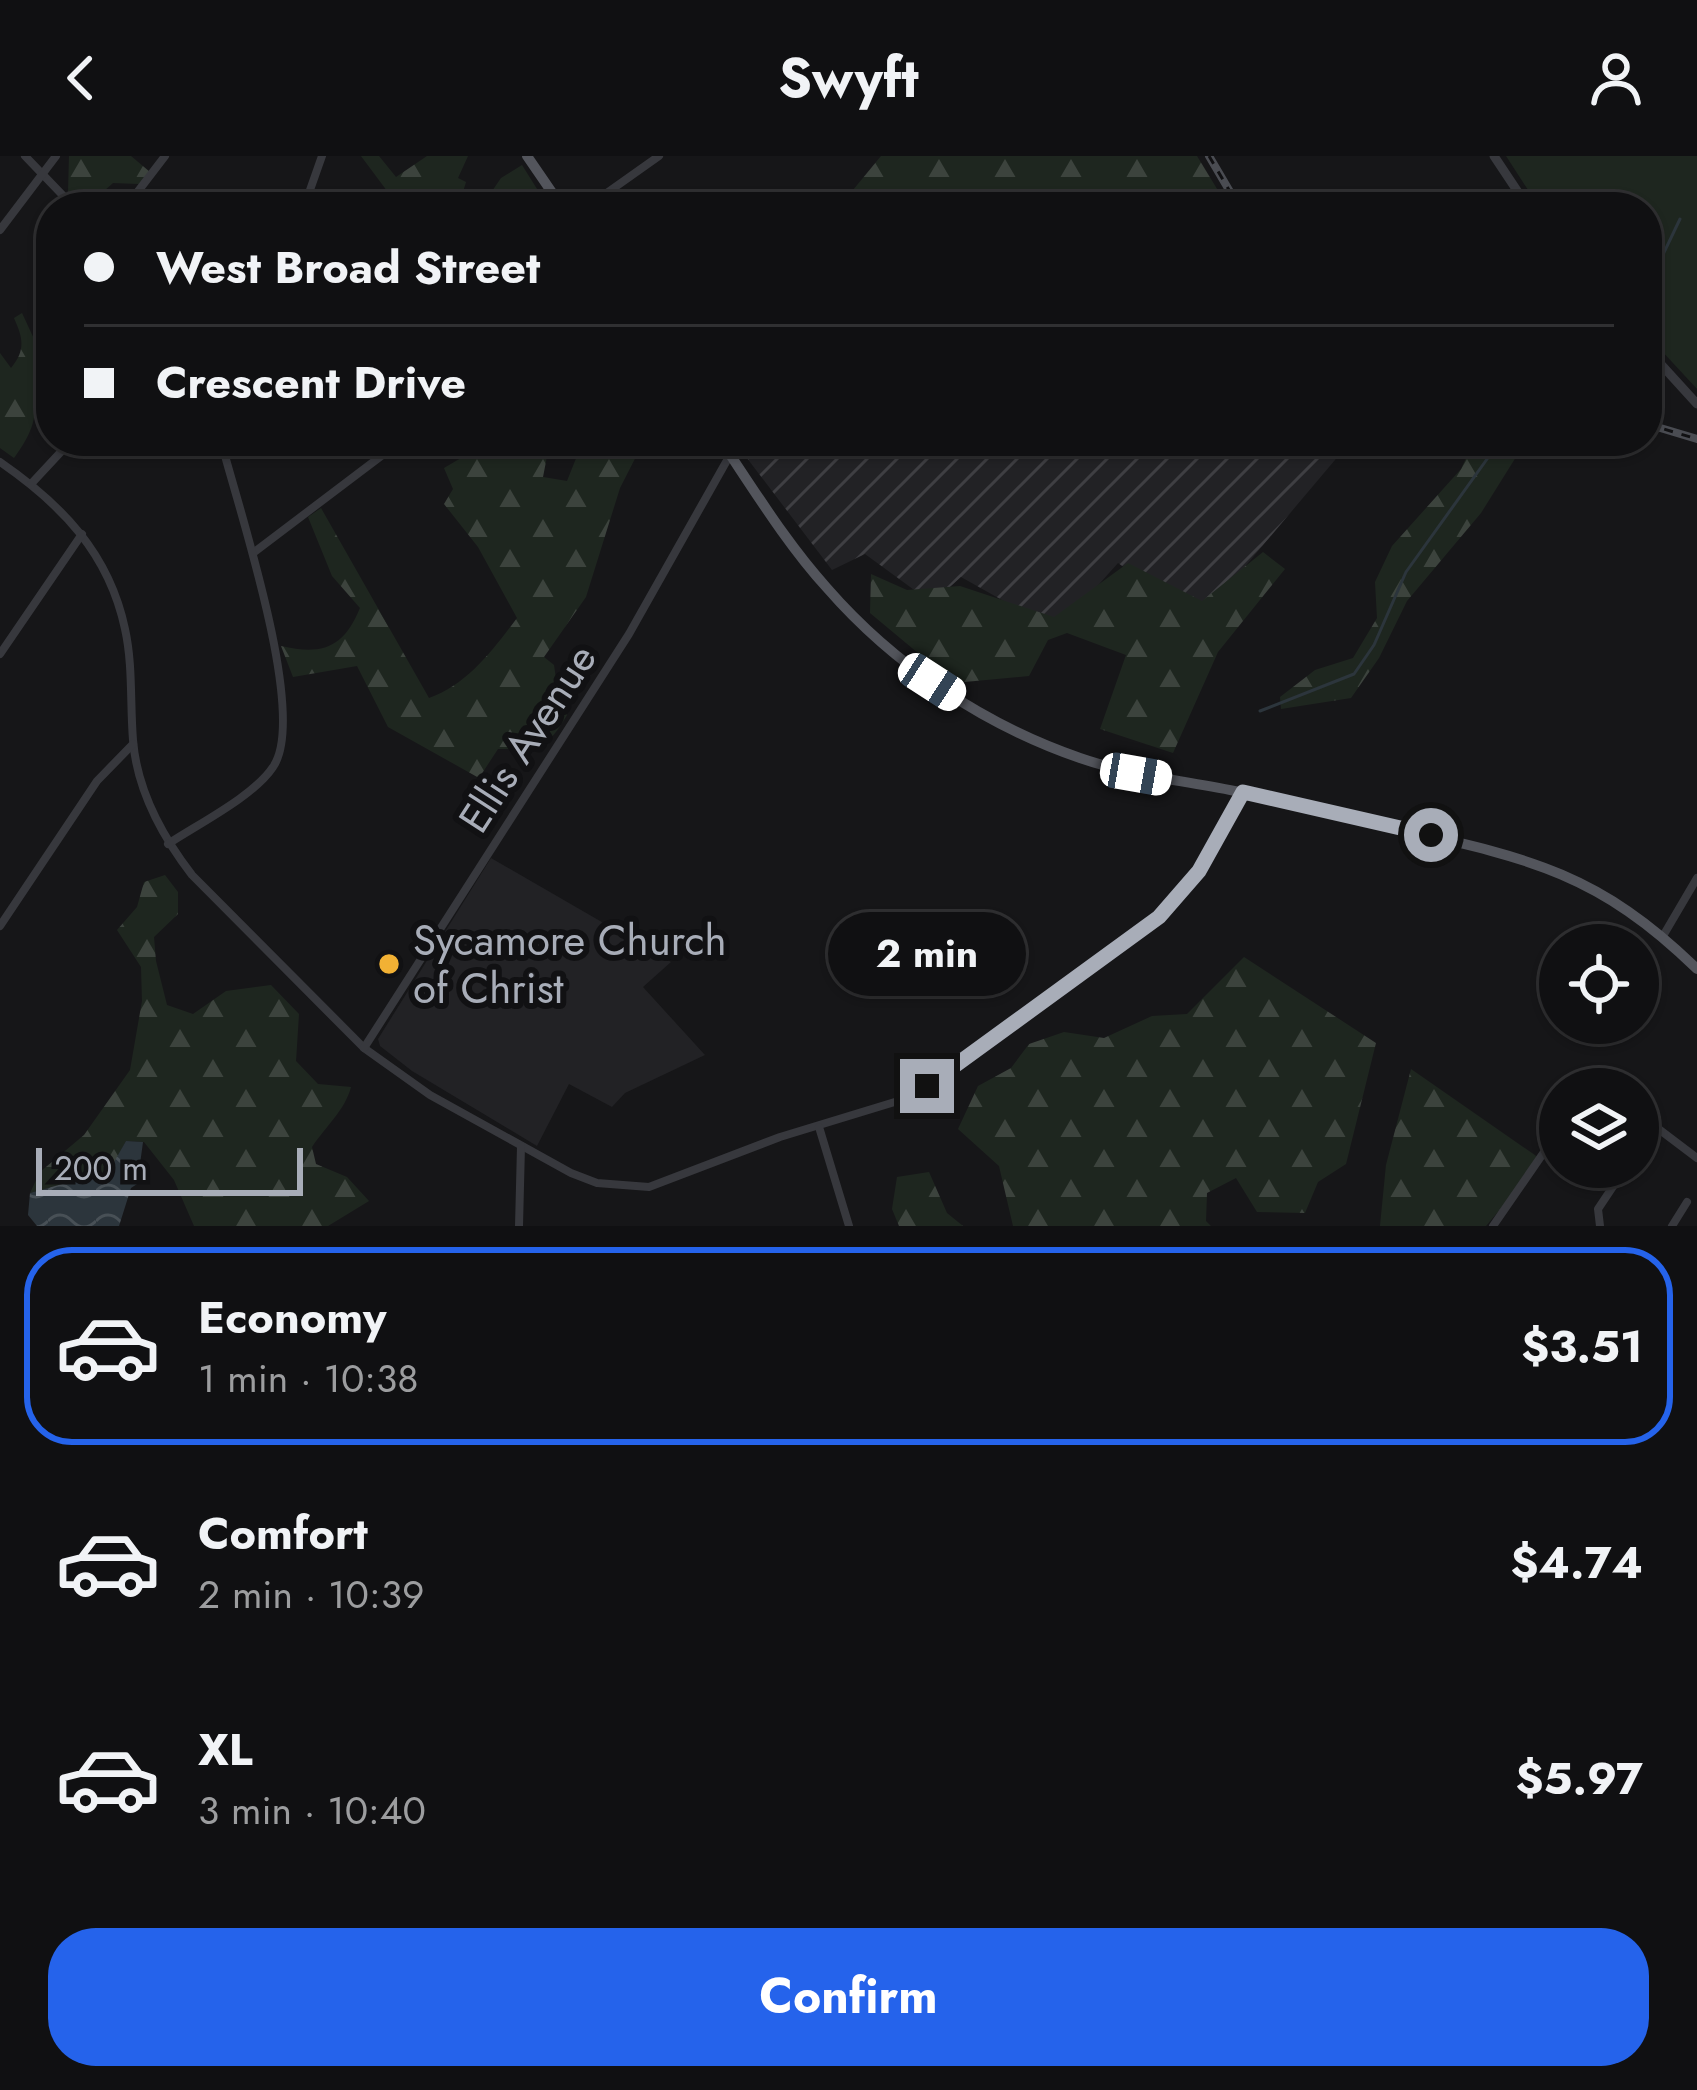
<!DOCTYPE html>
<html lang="en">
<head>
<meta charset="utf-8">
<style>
	:root { --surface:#101012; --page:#1e1e20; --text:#f1f3f6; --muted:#9c9d9f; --line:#303032; --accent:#2563eb }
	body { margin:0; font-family:Jost,sans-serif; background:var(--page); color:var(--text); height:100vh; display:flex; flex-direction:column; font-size:45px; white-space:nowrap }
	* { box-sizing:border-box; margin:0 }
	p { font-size:39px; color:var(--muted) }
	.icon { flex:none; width:66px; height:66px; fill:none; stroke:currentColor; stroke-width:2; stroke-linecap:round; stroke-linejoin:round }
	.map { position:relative; height:1070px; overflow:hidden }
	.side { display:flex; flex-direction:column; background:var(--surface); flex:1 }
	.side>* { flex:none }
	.guide { position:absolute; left:36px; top:36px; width:1626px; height:264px; border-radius:48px; box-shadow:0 3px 9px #0004,0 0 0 3px var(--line); display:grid; align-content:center; height:264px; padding:0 48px; background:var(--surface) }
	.buttons { position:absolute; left:1539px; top:768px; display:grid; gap:24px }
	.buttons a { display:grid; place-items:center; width:120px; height:120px; border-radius:50%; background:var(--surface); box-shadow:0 3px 9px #0004,0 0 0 3px var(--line); font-size:60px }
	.scale { position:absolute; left:36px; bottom:30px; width:267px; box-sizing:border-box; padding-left:12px; border:6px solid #a8adb8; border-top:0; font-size:33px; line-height:42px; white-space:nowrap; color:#a8adb8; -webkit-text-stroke:9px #111113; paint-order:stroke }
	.end { position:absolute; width:54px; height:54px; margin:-27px; border:15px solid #a8adb8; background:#111; box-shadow:0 0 0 6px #111 }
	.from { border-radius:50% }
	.bubble { position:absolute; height:84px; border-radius:42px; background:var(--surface); box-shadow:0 3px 9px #0004,0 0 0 3px var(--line); font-size:39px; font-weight:700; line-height:84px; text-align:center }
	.car { position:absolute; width:36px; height:72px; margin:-36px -18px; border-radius:15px; box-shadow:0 0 9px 3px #0007; background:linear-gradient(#fff 24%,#345 0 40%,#fff 0 76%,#345 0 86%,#fff 0) }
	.guide b { display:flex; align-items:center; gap:42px; height:114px; font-size:45px }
	.guide b+b { border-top:3px solid var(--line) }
	.guide i { width:30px; height:30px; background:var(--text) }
	ul { padding:21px 0 0; list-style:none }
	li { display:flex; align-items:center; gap:36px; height:198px; margin:0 24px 18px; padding:0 24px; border:6px solid transparent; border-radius:48px }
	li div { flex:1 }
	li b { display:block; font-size:45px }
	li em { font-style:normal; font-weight:700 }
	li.active { border-color:var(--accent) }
	li>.icon { width:108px; height:108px; stroke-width:1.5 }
	.primary-button { display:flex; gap:24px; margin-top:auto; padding:24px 48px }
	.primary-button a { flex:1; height:138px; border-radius:48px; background:var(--accent); color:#fff; font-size:48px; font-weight:700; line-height:138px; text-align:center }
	header { display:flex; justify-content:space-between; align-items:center; height:156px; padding:0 48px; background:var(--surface); font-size:54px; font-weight:700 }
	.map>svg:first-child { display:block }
</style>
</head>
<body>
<header><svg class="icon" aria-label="back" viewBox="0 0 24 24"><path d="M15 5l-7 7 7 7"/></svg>Swyft<svg class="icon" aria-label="person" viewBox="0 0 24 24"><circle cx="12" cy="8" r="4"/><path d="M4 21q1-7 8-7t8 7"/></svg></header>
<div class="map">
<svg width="1697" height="1070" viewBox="0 0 1697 1070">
	<defs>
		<pattern id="industrial-furrows" width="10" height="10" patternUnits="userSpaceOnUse" patternTransform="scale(3)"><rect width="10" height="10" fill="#222225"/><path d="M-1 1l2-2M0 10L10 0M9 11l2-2" fill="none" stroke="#3f3f43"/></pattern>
		<pattern id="forest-firs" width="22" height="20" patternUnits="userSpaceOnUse" patternTransform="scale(3)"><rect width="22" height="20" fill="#1e261f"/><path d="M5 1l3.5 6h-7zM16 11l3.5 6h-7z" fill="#3c433d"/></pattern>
		<pattern id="water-waves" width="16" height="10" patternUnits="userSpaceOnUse" patternTransform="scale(3)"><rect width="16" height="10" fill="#2c353c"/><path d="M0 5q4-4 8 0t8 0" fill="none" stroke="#485056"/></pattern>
	</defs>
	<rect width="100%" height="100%" fill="#161618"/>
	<!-- built -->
	<polygon fill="#222225" points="491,702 671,806 643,831 705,899 625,937 612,951 569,928 537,990 412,915 380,890 378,883"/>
	<!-- industrial -->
	<polygon fill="url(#industrial-furrows)" points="734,285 1323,285 1340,298 1199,465 1118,407 1057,475 961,421 932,447 865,398 832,414"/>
	<!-- forest -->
	<g fill="url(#forest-firs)">
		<polygon points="69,0 131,0 150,16 139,28 113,27 86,51 68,37"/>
		<polygon points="361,0 379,0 396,21 427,0 468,0 458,22 466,26 462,39 473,49 484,47 501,22 522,9 537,33 530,51 399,51"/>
		<polygon points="881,0 1197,0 1228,51 839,51"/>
		<path d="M22 157 47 211 51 209V222L35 238C37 265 30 280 14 302L0 292V197L11 212C26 194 23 182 14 162Z"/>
		<path d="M458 285H550L543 321 567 325 583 285H644L620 332 586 441 544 501 554 509 558 537 567 559C546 595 538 593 498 593L479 622 388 571 357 510 293 521 281 490C323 500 344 491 360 452L332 420 308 361 321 352 429 542C467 529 493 494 517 462L478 391 444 348 453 333 444 312 461 302Z"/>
		<polygon points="1474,285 1526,285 1481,357 1407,445 1379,502 1351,542 1281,553 1280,541 1315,514 1353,502 1377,462 1375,426 1392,390 1461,313"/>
		<polygon points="1263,396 1285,413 1218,496 1173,597 1100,573 1126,499 1067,477 1048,484 1029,520 954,527 870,457 871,418 907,434 960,430 1054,461 1128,407 1202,445"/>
		<path d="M165 719 178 736V758L154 781 156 805 167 849 193 858 226 835 271 829 299 858 296 905 318 928 351 931C345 954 326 970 312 991L316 1008 347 1021 369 1045 328 1070H194L174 1024 144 986 126 985 110 1015 30 1037 40 1016 84 979 130 914 142 845 141 811 117 774 137 751 144 726Z"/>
		<polygon points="1244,801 1376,887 1346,1008 1318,1026 1305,1057 1257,1056 1236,1022 1207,1037 1206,1065 1211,1070 1013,1070 999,1010 958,973 978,930 1011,912 1029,888 1064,876 1104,882 1152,860 1187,858"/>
		<polygon points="1411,913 1542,1004 1486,1070 1380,1070 1386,1009"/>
		<polygon points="929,1016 947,1057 963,1070 899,1070 892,1053 897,1021"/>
	</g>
	<!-- green -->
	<polygon fill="#1e261f" points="1506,0 1697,0 1697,233 1647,179 1647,51 1539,51"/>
	<!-- water -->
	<polygon fill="url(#water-waves)" points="126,985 143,986 140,1008 149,1020 131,1032 119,1070 37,1070 28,1059 30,1037 109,1015"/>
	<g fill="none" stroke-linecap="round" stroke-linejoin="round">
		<!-- stream -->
		<g stroke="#2c353c" stroke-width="3">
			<polyline points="1649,153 1658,109 1680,63"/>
			<polyline points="1260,555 1354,518 1374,489 1406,416 1500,285"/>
		</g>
		<!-- minor -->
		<g stroke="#37383d" stroke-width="8">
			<polyline points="25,0 74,51"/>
			<polyline points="126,51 165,0"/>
			<polyline points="304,51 322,0"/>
			<polyline points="587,51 659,0"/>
			<polyline points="0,74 56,0"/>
			<path d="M0 306C61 348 109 397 125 473 133 509 130 547 133 584 137 635 162 680 192 719L364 892 430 939 571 1017 597 1027 649 1031 780 981 898 945 930 929 1135 780 1179 742 1199 715 1243 636"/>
			<polyline points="31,328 71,285"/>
			<polyline points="253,397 401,285"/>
			<polyline points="0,498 82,378"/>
			<path d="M168 688C198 668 254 640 273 611 309 560 237 348 221 285"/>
			<polyline points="0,770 97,625 133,588"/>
			<polyline points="1663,780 1697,722"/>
			<polyline points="364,892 629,478 730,299"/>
			<polyline points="1638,956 1652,968 1638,994"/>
			<polyline points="1652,968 1697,1002"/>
			<polyline points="819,971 849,1070"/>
			<polyline points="519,1070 521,990"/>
			<polyline points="1493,1070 1560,973"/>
			<polyline points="1600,1070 1598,1053 1626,1011"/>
			<polyline points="1672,1070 1687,1046"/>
		</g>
		<!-- tertiary -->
		<g stroke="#37383d" stroke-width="9">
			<polyline points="1494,0 1528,51"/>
			<polyline points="1647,193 1697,248"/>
		</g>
		<!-- primary -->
		<g stroke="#53555c" stroke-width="10">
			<polyline points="527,0 562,51"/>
			<path d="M721 285C754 334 787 388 827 432 894 509 984 569 1080 602 1132 620 1187 625 1240 636 1291 646 1340 660 1390 671 1523 701 1596 714 1697 813"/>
		</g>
		<defs>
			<g id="rail">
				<polyline points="1209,0 1239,51"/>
				<polyline points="1647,268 1697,283"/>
			</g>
		</defs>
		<!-- rail casing -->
		<use href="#rail" stroke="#4a4c52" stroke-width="8"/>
		<!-- rail -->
		<use href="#rail" stroke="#111113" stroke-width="3" stroke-dasharray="9" stroke-linecap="butt"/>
	</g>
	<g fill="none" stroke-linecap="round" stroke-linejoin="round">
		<!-- route -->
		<polyline stroke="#a8adb8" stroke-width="15" points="927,930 1159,761 1199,715 1243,636 1431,679"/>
	</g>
	<!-- markers -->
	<circle fill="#f2b134" stroke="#111113" stroke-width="4.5" cx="389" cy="808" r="12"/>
	<g text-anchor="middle" stroke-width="12" stroke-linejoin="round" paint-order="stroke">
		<!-- street labels -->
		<g font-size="42" fill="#a8adb8" stroke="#111113">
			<text transform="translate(527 582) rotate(-57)" y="15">Ellis Avenue</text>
		</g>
		<!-- poi labels -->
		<g font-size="42" fill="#a8adb8" stroke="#111113" text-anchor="start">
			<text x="413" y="799">Sycamore Church<tspan x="413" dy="48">of Christ</tspan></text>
		</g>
	</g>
</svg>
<div class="buttons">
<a><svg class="icon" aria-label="locate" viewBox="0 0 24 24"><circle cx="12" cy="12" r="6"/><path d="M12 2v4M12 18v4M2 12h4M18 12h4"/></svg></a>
<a><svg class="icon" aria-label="layers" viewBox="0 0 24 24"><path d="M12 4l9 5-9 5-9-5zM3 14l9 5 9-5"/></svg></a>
</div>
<div class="scale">200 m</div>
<i class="end from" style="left:1431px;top:679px"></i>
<i class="end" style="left:927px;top:930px"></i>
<div class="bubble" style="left:828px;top:756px;width:198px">2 min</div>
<i class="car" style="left:932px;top:526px;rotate:123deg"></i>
<i class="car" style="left:1136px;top:618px;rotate:100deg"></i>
<div class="guide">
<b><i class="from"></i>West Broad Street</b>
<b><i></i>Crescent Drive</b>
</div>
</div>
<section class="side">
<ul>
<li class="active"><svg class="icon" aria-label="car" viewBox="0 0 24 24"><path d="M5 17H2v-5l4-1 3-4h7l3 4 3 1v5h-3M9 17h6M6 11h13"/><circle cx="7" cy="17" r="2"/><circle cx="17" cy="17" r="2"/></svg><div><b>Economy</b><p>1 min · 10:38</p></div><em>$3.51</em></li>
<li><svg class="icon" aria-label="car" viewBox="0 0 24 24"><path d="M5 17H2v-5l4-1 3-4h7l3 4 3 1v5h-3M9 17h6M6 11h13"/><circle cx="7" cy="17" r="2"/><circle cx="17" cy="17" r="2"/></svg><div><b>Comfort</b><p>2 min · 10:39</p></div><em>$4.74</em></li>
<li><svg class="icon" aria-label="car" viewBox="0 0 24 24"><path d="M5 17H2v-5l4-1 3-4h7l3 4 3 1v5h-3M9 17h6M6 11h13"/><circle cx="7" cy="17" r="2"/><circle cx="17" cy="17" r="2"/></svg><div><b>XL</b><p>3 min · 10:40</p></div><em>$5.97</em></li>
</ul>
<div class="primary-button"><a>Confirm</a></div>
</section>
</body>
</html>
